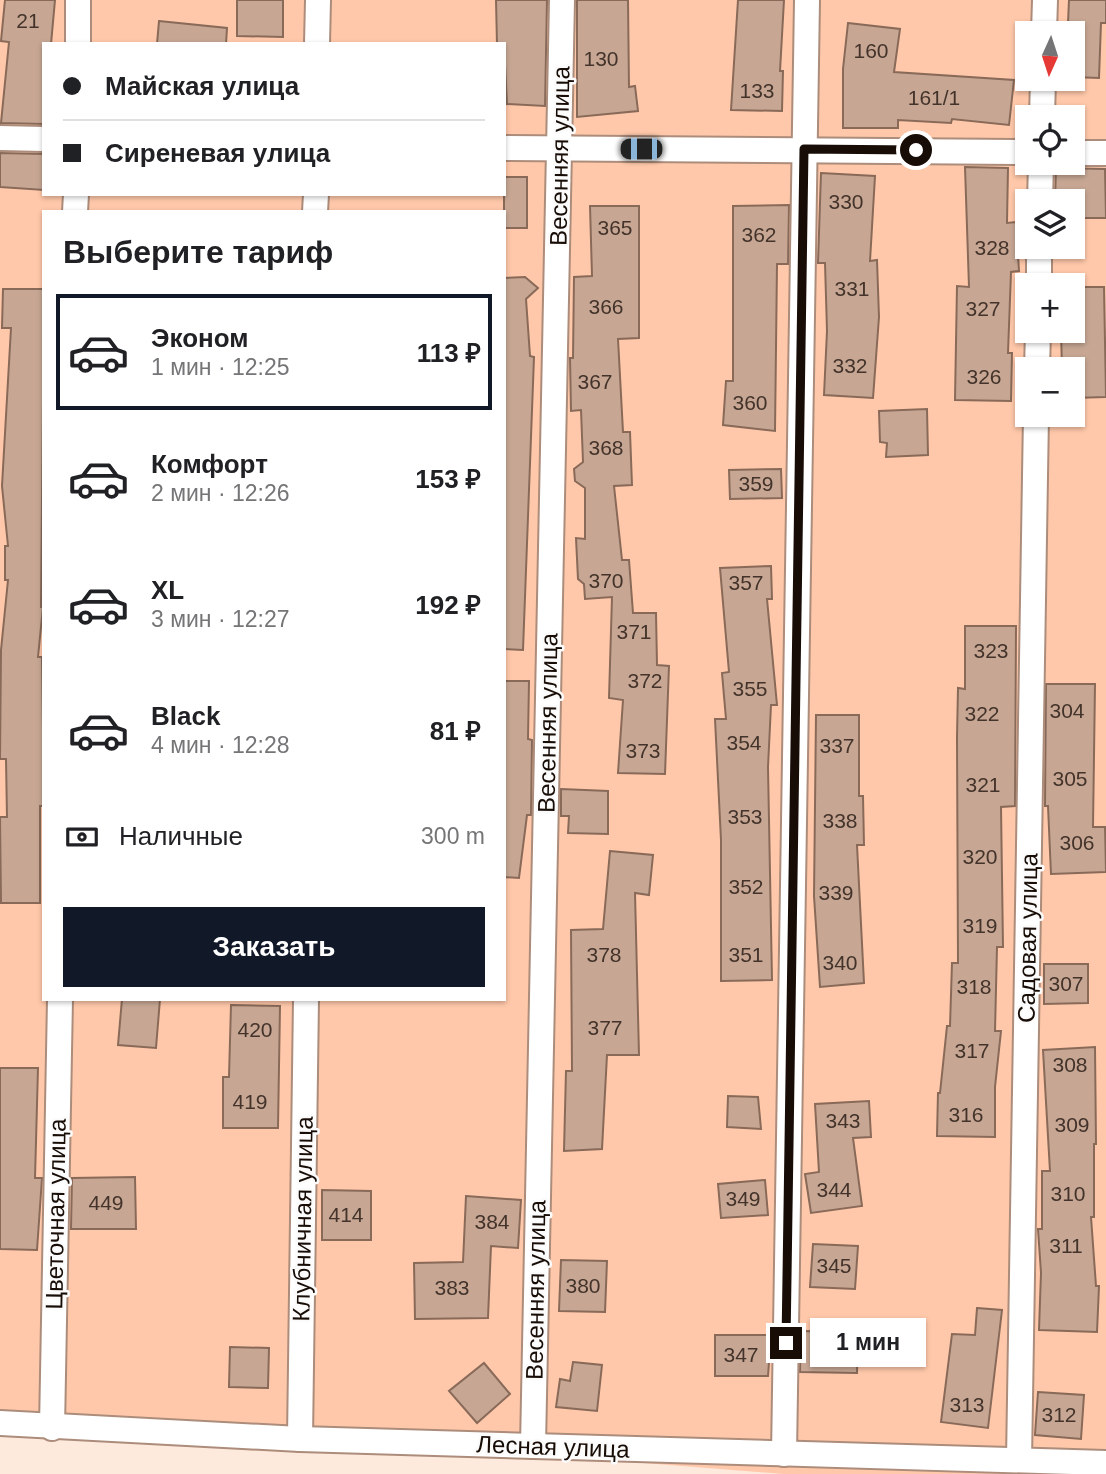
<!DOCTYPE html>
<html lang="ru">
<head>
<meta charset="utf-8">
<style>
	:root { --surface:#fff; --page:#f6f6f6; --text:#202124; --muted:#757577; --line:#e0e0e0; --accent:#111827 }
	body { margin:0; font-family:Helvetica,sans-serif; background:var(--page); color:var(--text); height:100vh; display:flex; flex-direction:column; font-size:26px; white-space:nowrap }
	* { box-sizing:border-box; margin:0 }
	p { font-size:23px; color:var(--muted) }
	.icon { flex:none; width:38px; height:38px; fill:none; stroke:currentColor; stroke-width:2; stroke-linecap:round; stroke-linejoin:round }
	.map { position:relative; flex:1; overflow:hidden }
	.drawer { position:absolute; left:42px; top:210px; width:464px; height:791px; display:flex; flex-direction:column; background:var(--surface); border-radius:0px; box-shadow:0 2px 5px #0004 }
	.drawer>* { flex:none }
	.hud { position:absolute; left:42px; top:42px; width:464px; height:154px; border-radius:0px; box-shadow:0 2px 5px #0004; display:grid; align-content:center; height:154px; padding:0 21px; background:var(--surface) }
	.needle { width:46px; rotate:183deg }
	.controls { position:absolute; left:1015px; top:21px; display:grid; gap:14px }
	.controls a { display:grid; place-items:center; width:70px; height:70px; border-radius:0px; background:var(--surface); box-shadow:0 2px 5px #0004; font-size:35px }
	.end { position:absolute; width:32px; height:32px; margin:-16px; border:9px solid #170c06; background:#fff; box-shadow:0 0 0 4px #fff }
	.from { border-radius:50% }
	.bubble { position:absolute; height:49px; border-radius:0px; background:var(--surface); box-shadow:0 2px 5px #0004; font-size:23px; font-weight:800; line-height:49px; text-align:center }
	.car { position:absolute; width:21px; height:42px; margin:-21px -10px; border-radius:9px; box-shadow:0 0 5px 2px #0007; background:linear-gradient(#222 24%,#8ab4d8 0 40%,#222 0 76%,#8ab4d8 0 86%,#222 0) }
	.hud b { display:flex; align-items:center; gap:24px; height:66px; font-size:26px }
	.hud b+b { border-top:2px solid var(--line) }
	.hud i { width:18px; height:18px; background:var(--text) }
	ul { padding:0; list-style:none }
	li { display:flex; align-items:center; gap:21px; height:116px; margin:0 14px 10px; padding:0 7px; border:4px solid transparent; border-radius:0px }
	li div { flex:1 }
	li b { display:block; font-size:26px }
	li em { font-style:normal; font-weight:800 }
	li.active { border-color:var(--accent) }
	li>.icon { width:63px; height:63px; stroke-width:1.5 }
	h2 { padding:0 21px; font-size:32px; line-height:84px }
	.pay { display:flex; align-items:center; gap:18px; height:77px; padding:0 21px; font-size:26px }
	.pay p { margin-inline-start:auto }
	.button { display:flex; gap:14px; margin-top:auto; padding:14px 21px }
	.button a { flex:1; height:80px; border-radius:0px; background:var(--accent); color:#fff; font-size:28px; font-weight:800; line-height:80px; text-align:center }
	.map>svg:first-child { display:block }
</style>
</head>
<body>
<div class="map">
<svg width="1106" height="1474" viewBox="0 0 1106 1474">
	<rect width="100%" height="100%" fill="#fee9dd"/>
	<!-- green -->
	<path fill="#ffc8aa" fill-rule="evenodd" d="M0 0H1106V1474H784L0 1412ZM1027 33H1073V79H1027ZM44 44H504V194H44ZM1027 117H1073V163H1027ZM1027 201H1073V247H1027ZM44 212H504V999H44ZM1027 285H1073V331H1027ZM1027 369H1073V415H1027Z"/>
	<!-- building -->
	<g fill="#c7a794" stroke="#896a59" stroke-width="2">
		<polygon points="5,0 55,0 51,44 44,44 44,124 1,123 9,42 1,41"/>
		<polygon points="237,0 283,0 283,37 237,36"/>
		<polygon points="496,0 547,0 545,106 507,104 504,44 497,44"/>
		<polygon points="577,0 628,0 629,87 635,86 638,111 577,117"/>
		<polygon points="738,0 784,0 780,71 783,71 782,111 731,110"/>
		<polygon points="1069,0 1106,0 1106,23 1101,23 1099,78 1073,77 1073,23 1068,23"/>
		<polygon points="159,21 227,28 226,44 157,44"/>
		<polygon points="848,23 900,29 894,72 1014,80 1009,125 952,119 951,123 898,120 898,128 843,128 843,69"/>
		<polygon points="0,153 44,154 44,190 0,187"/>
		<polygon points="965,167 1008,168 1007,223 1016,222 1019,271 1011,272 1008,353 1012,353 1011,401 955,400 957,286 969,287"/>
		<polygon points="1056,168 1105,169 1106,218 1073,218 1073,201 1055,201"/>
		<polygon points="821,173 875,176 870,261 877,260 879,317 873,398 824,395 827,331 825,263 818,263"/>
		<rect x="504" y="177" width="23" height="51"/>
		<polygon points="789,205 788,264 777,264 775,431 723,425 726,381 733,381 733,206"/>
		<polygon points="590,206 639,206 639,338 618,339 623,432 630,432 632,485 614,486 622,560 629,560 633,613 656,613 657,665 669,666 665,774 618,773 623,700 609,698 612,597 585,599 584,584 578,579 576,538 585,539 585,488 575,481 574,469 583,462 581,410 571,411 570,358 573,358 574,277 592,276"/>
		<polygon points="525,277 538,288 526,299 530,356 534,357 523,650 504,649 504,278"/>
		<polygon points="1073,287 1104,287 1106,397 1073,398 1073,369 1062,369 1061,331 1073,331"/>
		<polygon points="3,289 44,289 41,607 43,607 38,657 42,657 44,806 40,806 40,903 1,903 0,817 7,817 6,759 0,759 1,650 8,580 5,580 5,546 8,546 2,486 11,328 2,328"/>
		<polygon points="927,409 928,455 886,457 887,443 880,442 879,411"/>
		<polygon points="781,469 782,498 730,499 729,470"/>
		<polygon points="771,566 772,599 767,599 777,705 771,705 768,767 772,980 721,981 721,840 715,719 726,719 722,673 729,672 720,568"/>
		<polygon points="965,626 1016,626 1015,806 1001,807 1003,947 997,947 995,1031 1001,1031 995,1087 995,1137 937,1136 938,1093 940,1093 947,1026 950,1026 952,963 958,963 957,737 958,688 965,689"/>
		<polygon points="504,681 529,681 528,739 532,740 531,815 527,815 519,878 504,877"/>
		<polygon points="1046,684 1095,684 1093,827 1105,827 1106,872 1051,874 1048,806 1045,806"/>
		<polygon points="816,715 859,715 859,796 863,796 864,845 857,845 864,983 820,987 814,896"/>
		<polygon points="561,789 608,791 608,834 568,833 569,816 561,816"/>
		<polygon points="610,851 653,855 649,895 635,893 639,1055 607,1055 602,1149 564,1151 566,1071 572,1071 571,930 603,929"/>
		<polygon points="1044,964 1088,964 1088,1003 1044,1004"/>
		<polygon points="122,999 160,999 156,1048 118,1045"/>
		<polygon points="231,1005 280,1006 278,1128 223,1128 223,1077 229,1077"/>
		<polygon points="1095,1047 1096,1144 1094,1144 1094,1217 1091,1217 1096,1286 1099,1286 1097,1332 1039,1330 1041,1273 1038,1229 1042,1229 1042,1171 1050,1171 1043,1050"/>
		<polygon points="0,1068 38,1068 35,1178 42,1178 37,1250 0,1249"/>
		<polygon points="728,1096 758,1097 761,1129 727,1127"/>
		<polygon points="869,1101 871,1137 853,1138 862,1206 811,1213 805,1174 819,1172 815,1104"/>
		<polygon points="135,1177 136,1229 71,1229 72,1178"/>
		<polygon points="765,1180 768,1215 721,1218 718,1184"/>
		<polygon points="322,1190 371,1191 371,1240 322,1240"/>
		<polygon points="466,1196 521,1200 518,1248 491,1246 488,1318 415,1319 414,1263 463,1262"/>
		<polygon points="813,1244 858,1246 855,1289 810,1287"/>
		<polygon points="561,1260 607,1261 605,1312 559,1311"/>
		<polygon points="977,1308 1002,1310 988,1428 941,1422 952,1334 975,1335"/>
		<polygon points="804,1331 858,1332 857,1373 800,1372 801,1335 804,1335"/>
		<polygon points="715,1335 771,1335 768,1376 715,1376"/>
		<polygon points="230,1347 269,1348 268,1388 229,1387"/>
		<polygon points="573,1362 602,1365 597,1411 556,1407 560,1379 570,1381"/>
		<polygon points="484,1363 510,1394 477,1423 449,1391"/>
		<polygon points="1038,1392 1084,1395 1081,1439 1035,1435"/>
	</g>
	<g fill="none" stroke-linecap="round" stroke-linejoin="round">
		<defs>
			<g id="minor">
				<polyline points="1044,33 1045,0"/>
				<polyline points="78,44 78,0"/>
				<polyline points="317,44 318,0"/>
				<polyline points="1042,117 1043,79"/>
				<polyline points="0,138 44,139"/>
				<polyline points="504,148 1027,152"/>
				<polyline points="1073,153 1106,153"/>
				<polyline points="1040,201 1041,163"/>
				<polyline points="75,212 76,194"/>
				<polyline points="315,212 316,194"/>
				<polyline points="1039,285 1039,247"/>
				<polyline points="1037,369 1038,331"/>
				<polyline points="0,1423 300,1439 1106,1463"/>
				<polyline points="52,1428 60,999"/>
				<polyline points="300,1439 306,999"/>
				<polyline points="533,1446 562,0"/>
				<polyline points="784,1454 807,0"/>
				<polyline points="1019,1460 1036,415"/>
			</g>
		</defs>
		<!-- minor casing -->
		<use href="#minor" stroke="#ac8c7a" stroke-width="28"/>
		<!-- minor -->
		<use href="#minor" stroke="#fff" stroke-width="24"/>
	</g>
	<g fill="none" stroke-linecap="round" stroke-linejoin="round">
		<!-- route -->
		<polyline stroke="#170c06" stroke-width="9" points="786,1343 804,149 916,150"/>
	</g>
	<g text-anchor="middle" stroke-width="5" stroke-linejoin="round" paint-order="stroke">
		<!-- number labels -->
		<g font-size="21" fill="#43332a">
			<text x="28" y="28">21</text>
			<text x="871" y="58">160</text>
			<text x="601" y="66">130</text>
			<text x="757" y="98">133</text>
			<text x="934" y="105">161/1</text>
			<text x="846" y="209">330</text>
			<text x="615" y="235">365</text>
			<text x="759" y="242">362</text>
			<text x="992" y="255">328</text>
			<text x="852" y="296">331</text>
			<text x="606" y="314">366</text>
			<text x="983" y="316">327</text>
			<text x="850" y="373">332</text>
			<text x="984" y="384">326</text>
			<text x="595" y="389">367</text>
			<text x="750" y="410">360</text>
			<text x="606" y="455">368</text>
			<text x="756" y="491">359</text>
			<text x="606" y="588">370</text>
			<text x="746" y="590">357</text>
			<text x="634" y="639">371</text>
			<text x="991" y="658">323</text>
			<text x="645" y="688">372</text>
			<text x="750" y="696">355</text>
			<text x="1067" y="718">304</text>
			<text x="982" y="721">322</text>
			<text x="744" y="750">354</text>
			<text x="837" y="753">337</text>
			<text x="643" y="758">373</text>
			<text x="1070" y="786">305</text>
			<text x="983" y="792">321</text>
			<text x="745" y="824">353</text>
			<text x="840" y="828">338</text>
			<text x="1077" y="850">306</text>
			<text x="980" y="864">320</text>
			<text x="746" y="894">352</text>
			<text x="836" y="900">339</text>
			<text x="980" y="933">319</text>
			<text x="604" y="962">378</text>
			<text x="746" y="962">351</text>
			<text x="840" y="970">340</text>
			<text x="1066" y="991">307</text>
			<text x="974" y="994">318</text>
			<text x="605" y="1035">377</text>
			<text x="255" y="1037">420</text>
			<text x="972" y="1058">317</text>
			<text x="1070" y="1072">308</text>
			<text x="250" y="1109">419</text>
			<text x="966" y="1122">316</text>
			<text x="843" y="1128">343</text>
			<text x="1072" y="1132">309</text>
			<text x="834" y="1197">344</text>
			<text x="1068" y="1201">310</text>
			<text x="743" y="1206">349</text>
			<text x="106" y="1210">449</text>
			<text x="346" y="1222">414</text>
			<text x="492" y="1229">384</text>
			<text x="1066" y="1253">311</text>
			<text x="834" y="1273">345</text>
			<text x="583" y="1293">380</text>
			<text x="452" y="1295">383</text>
			<text x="741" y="1362">347</text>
			<text x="967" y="1412">313</text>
			<text x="1059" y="1422">312</text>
		</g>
		<!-- street labels -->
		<g font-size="24" fill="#170c06" stroke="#fbfbfb">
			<text transform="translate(560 156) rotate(-89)" y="8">Весенняя улица</text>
			<text transform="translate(548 723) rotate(-89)" y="8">Весенняя улица</text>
			<text transform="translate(1028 938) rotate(-89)" y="8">Садовая улица</text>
			<text transform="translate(56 1214) rotate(-89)" y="8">Цветочная улица</text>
			<text transform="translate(303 1219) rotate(-89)" y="8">Клубничная улица</text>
			<text transform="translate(536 1290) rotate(-89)" y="8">Весенняя улица</text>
			<text transform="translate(553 1447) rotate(2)" y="8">Лесная улица</text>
		</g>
	</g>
</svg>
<div class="controls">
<a><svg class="needle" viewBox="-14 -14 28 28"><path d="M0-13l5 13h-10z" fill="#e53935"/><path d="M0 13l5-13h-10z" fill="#757577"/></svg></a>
<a><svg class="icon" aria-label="locate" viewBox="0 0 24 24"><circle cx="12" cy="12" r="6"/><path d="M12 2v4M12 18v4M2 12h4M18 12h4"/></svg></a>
<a><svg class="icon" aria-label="layers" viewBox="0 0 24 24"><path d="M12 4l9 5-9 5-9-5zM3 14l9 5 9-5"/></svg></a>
<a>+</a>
<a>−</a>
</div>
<i class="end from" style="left:916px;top:150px"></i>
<i class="end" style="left:786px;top:1343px"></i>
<div class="bubble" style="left:810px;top:1318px;width:116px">1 мин</div>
<i class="car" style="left:641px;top:149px;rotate:270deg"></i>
<div class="hud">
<b><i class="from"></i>Майская улица</b>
<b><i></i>Сиреневая улица</b>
</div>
<section class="drawer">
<h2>Выберите тариф</h2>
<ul>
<li class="active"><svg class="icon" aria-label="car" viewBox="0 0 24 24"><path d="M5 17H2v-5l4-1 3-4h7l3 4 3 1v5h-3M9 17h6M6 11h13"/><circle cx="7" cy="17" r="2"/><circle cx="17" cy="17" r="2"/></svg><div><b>Эконом</b><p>1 мин · 12:25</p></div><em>113 ₽</em></li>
<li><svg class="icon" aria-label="car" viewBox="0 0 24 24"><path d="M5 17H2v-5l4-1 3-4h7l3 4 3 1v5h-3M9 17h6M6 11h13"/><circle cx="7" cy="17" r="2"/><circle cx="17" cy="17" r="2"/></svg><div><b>Комфорт</b><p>2 мин · 12:26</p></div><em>153 ₽</em></li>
<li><svg class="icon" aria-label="car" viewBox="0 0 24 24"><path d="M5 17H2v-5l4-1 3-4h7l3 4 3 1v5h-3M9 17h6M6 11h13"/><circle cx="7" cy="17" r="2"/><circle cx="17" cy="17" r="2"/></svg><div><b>XL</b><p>3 мин · 12:27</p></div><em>192 ₽</em></li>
<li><svg class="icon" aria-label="car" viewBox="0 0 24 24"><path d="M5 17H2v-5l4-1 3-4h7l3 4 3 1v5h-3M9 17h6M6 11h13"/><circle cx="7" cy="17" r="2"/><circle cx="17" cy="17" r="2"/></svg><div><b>Black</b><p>4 мин · 12:28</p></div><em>81 ₽</em></li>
</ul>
<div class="pay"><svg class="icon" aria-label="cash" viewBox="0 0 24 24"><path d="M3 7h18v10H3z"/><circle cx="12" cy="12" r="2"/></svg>Наличные<p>300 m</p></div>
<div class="button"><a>Заказать</a></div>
</section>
</div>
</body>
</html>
